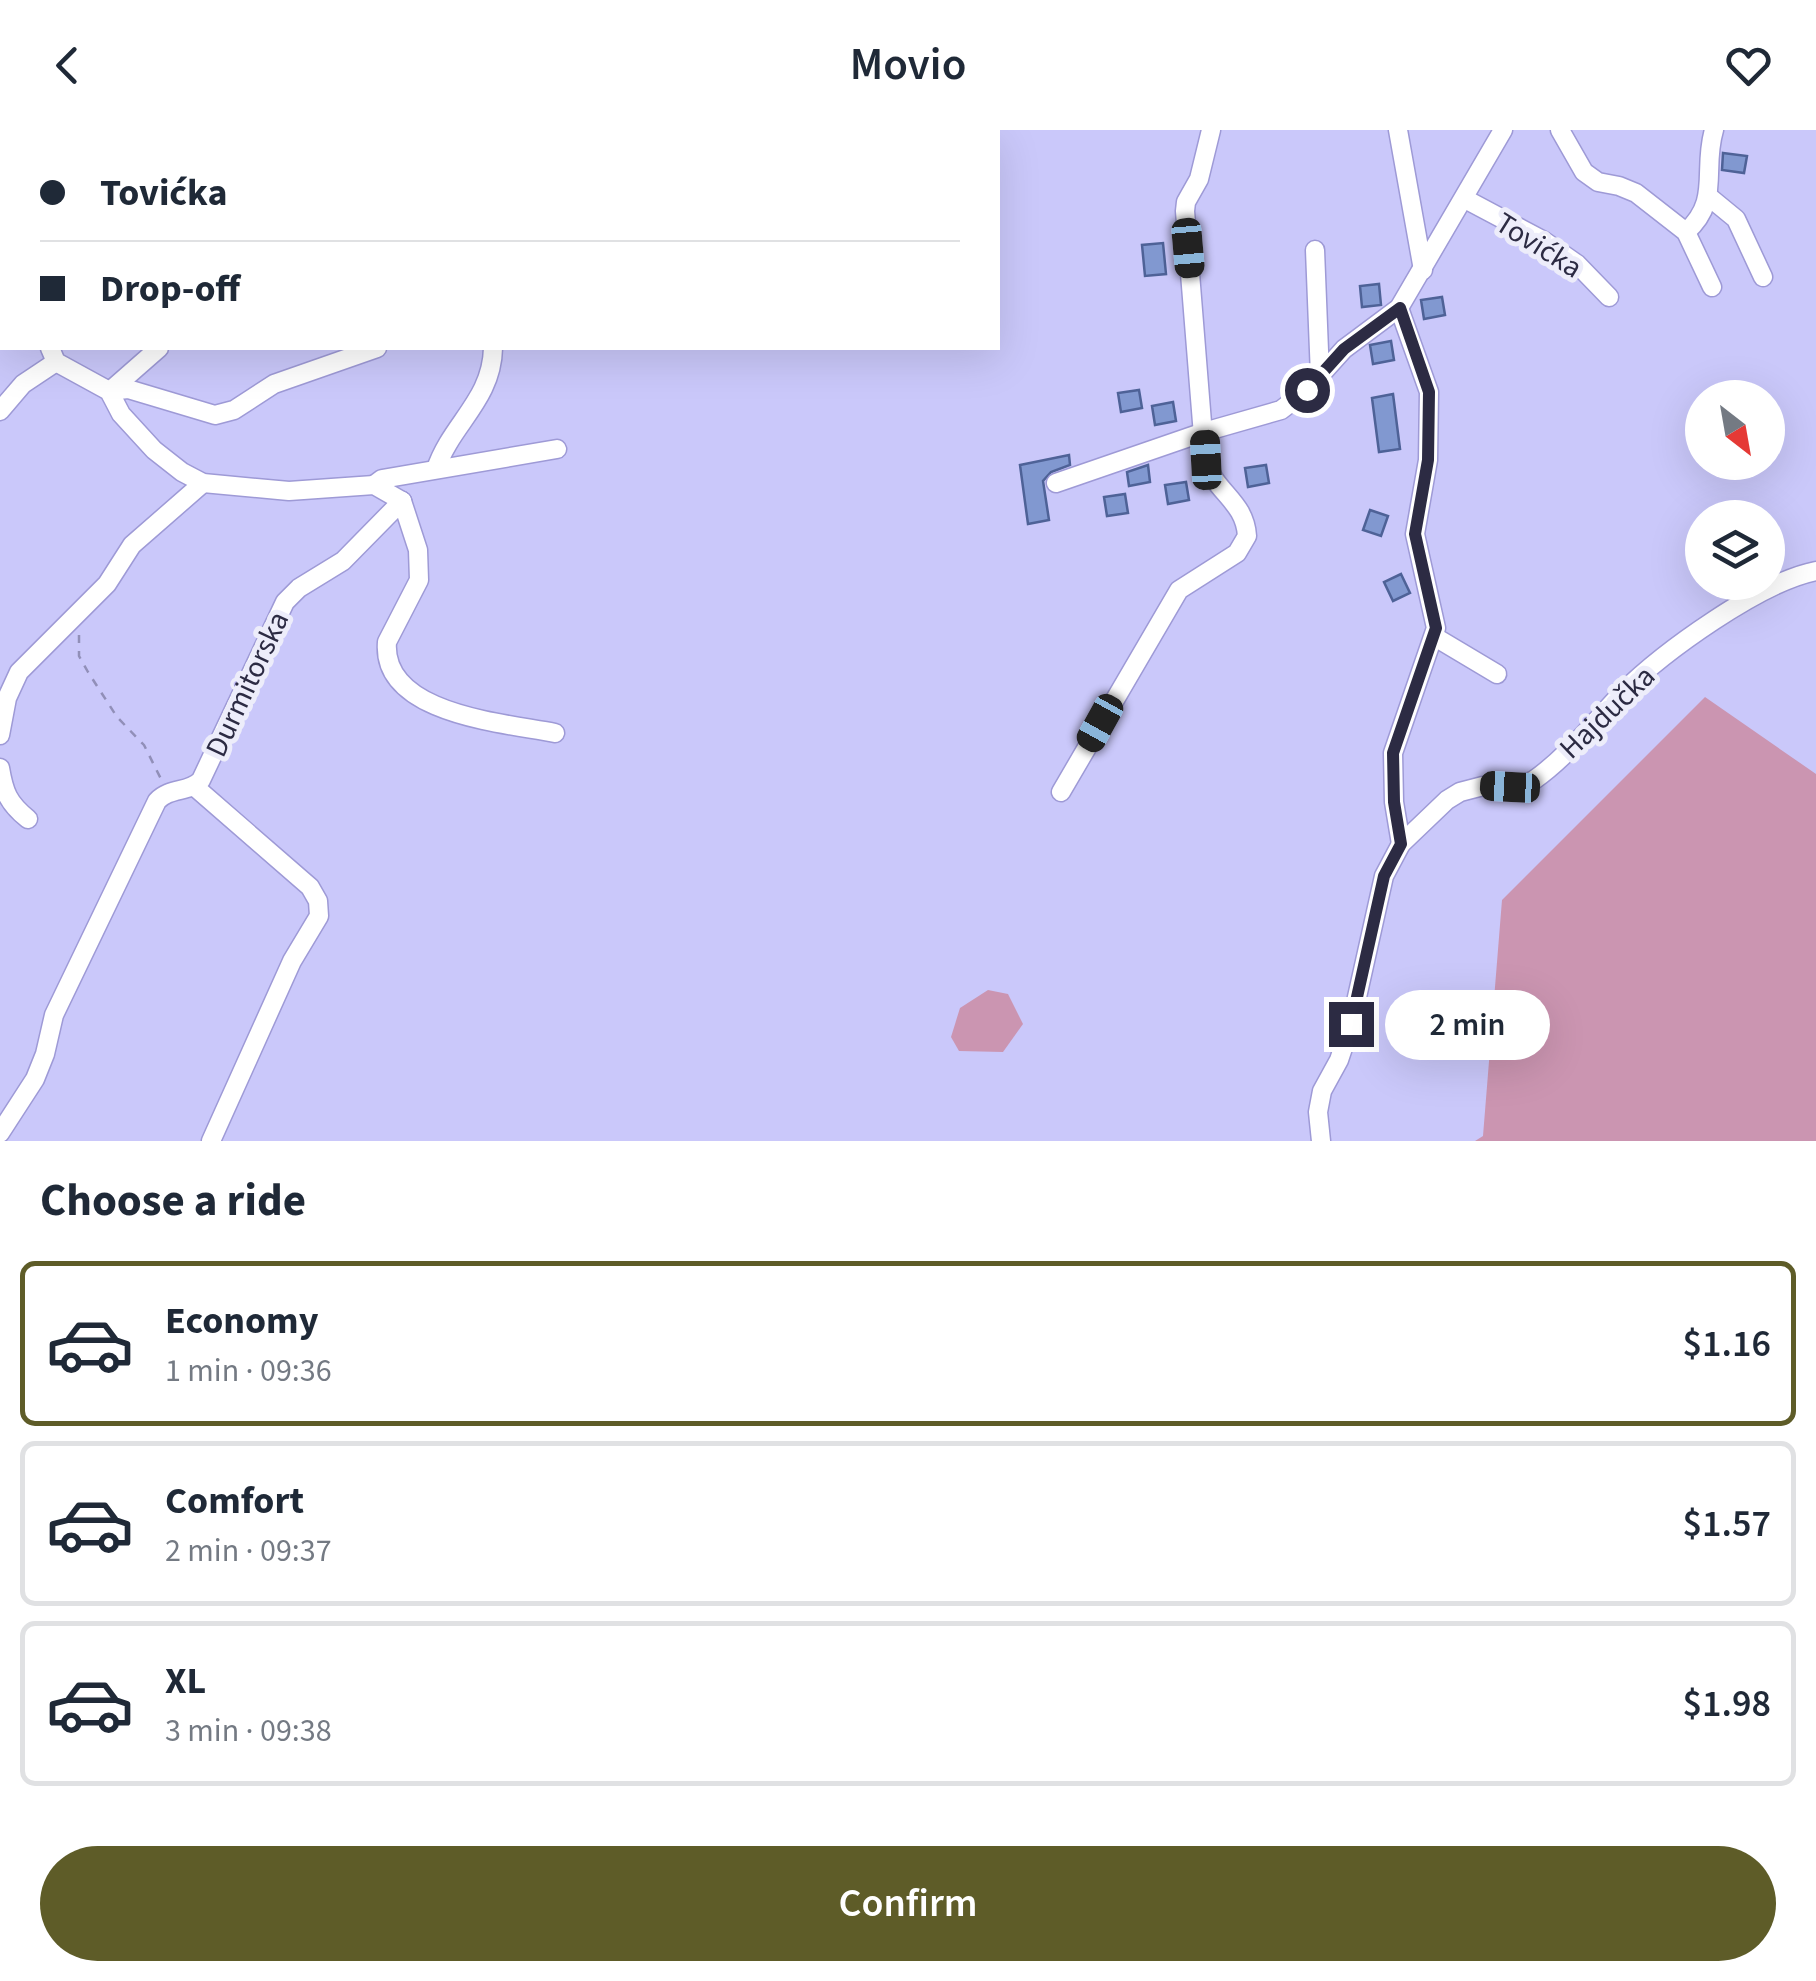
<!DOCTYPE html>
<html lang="en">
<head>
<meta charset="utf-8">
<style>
	:root { --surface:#fff; --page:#f6f6f7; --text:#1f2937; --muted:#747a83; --line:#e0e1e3; --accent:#5e5c28 }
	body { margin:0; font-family:"Source Sans 3",sans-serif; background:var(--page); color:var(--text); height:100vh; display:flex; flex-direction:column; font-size:38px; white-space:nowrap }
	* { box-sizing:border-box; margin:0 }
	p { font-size:32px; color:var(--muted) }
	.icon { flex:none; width:55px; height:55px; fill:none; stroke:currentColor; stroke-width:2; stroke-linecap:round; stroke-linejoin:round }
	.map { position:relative; height:1011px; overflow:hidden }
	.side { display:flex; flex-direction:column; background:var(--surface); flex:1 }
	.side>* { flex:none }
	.hud { position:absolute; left:0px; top:0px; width:1000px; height:220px; box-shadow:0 10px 40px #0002; display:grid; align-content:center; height:220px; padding:0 40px; background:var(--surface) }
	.needle { width:65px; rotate:149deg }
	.controls { position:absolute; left:1685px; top:250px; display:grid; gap:20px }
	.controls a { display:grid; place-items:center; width:100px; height:100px; border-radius:50%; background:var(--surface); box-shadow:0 10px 40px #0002; font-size:50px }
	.end { position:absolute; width:45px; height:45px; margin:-22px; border:12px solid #2c2b43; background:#fff; box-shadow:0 0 0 5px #fff }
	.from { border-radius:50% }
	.bubble { position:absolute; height:70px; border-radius:35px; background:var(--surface); box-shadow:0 10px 40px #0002; font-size:32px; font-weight:600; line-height:70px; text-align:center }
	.car { position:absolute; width:30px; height:60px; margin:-30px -15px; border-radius:12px; box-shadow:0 0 8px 2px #0007; background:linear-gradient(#222 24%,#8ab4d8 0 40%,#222 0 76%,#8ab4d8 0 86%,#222 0) }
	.hud b { display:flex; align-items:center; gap:35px; height:95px; font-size:38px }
	.hud b+b { border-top:2px solid var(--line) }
	.hud i { width:25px; height:25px; background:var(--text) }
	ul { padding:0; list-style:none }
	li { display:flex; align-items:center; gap:30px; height:165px; margin:0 20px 15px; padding:0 20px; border:5px solid var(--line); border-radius:15px }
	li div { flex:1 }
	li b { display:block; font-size:38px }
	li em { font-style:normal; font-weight:600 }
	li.on { border-color:var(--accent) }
	li>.icon { width:90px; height:90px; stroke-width:1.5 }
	h2 { padding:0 40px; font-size:45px; line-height:120px }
	.primary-button { display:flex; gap:20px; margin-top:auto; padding:20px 40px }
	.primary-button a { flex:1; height:115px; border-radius:60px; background:var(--accent); color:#fff; font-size:40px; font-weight:600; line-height:115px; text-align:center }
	header { display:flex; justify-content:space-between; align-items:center; height:130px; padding:0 40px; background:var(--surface); font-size:45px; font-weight:600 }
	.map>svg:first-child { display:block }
</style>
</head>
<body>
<header><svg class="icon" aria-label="back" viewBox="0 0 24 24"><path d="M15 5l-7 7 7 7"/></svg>Movio<svg class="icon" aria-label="heart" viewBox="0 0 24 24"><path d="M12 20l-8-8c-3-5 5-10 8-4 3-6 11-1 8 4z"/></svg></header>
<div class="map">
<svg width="1816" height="1011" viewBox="0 0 1816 1011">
	<rect width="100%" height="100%" fill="#cac8fa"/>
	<!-- green -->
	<g fill="#cb95b1">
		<polygon points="1705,567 1816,644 1816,1011 1475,1011 1483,1006 1502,770"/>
		<polygon points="988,860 1008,864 1023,894 1003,922 959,921 951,907 960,878"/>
	</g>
	<!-- building -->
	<g fill="#8198d0" stroke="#4e6297" stroke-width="2.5">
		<polygon points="1723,23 1747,26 1744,43 1722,40"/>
		<polygon points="1163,113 1166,144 1145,146 1142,115"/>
		<polygon points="1379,154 1381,175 1362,177 1360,156"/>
		<polygon points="1442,167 1445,185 1424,189 1421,170"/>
		<polygon points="1391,211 1394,230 1373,234 1370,215"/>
		<polygon points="1139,260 1142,278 1121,282 1118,263"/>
		<polygon points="1393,264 1400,319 1379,322 1372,268"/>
		<polygon points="1173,272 1176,291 1155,295 1152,276"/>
		<polygon points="1069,325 1070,335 1051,342 1043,351 1049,390 1028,394 1020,335"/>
		<polygon points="1148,335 1150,352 1129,356 1127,342"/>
		<polygon points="1266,335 1269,353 1248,357 1245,338"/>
		<polygon points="1186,352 1189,370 1168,374 1165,355"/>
		<polygon points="1125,364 1128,383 1107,386 1104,367"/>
		<polygon points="1370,380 1388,386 1381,406 1363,400"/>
		<polygon points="1401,444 1410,463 1393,471 1384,452"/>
	</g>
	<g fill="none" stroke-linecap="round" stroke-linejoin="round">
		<defs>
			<g id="minor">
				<polyline points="1398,0 1423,140"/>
				<polyline points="1560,0 1584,42 1598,52 1619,56 1636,63 1686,102 1712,157"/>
				<polyline points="477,2 478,0"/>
				<polyline points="1708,66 1736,89 1763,147"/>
				<polyline points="1465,69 1544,111 1577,134 1609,167"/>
				<path d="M1686 102C1721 71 1702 40 1714 0"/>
				<polyline points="1315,120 1320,246"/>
				<polyline points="0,144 2,147"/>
				<polyline points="1399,178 1429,262 1428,330 1415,404 1436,498 1393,623 1394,672 1401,714"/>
				<polyline points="50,218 56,232 109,261 121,284 154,320 182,342 203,353 289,361 374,355 402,371"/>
				<polyline points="109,261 128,259 215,285 234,280 274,254 377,218"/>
				<polyline points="110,261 159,218"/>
				<polyline points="0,281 23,254 56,232"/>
				<path d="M436 339C451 294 492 270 493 218"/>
				<polyline points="1056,353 1204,302 1281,280 1307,260 1344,219 1399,178 1503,0"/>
				<polyline points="374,355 382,349 557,319"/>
				<path d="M402 371 418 420 419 450 387 512C381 585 506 593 555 603"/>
				<polyline points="1435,507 1497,544"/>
				<polyline points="0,605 7,568 19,542 107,454 132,415 203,353"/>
				<path d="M0 638C4 662 8 673 28 689"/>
				<polyline points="195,657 310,757 318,771 319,786 292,831 211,1011"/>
				<path d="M1061 662 1179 460 1237 423 1247 406C1245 371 1215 363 1205 330L1185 81 1186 72 1199 49 1211 0"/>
				<path d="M0 1003 35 949 45 924 54 885 157 671C170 657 189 663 201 650L285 472 299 458 343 431 402 371"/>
				<path d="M1321 1011 1318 982 1322 961 1339 930 1351 894 1384 746 1401 714 1447 670 1460 662 1483 656 1523 655 1534 650C1567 627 1594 592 1622 563 1663 522 1760 452 1816 441"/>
			</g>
		</defs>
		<!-- minor casing -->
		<use href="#minor" stroke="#9e9ad6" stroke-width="21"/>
		<!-- path -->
		<polyline stroke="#918fb8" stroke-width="2.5" stroke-dasharray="8 8" stroke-linecap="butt" points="79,505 79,526 88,542 117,587 144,615 162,651"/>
		<!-- minor -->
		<use href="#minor" stroke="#fff" stroke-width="18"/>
	</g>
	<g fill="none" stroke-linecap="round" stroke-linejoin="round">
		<!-- route -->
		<polyline stroke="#2c2b43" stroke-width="12" points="1307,260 1344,219 1400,178 1429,262 1428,330 1415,404 1436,498 1393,623 1394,672 1401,714 1384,746 1351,894"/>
	</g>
	<g text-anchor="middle" stroke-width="10" stroke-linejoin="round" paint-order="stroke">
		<!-- street labels -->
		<g font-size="30" fill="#2c2b43" stroke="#ededfa">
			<text transform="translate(1539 115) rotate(32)" y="10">Tovićka</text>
			<text transform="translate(247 554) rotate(-65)" y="10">Durmitorska</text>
			<text transform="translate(1607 582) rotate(-44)" y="10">Hajdučka</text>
		</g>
	</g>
</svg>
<div class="controls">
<a><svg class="needle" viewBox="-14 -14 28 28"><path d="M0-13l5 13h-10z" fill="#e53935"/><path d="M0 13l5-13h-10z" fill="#747a83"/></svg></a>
<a><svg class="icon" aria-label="layers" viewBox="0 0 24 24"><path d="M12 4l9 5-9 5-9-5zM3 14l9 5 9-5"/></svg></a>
</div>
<i class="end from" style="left:1307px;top:260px"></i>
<i class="end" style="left:1351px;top:894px"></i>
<div class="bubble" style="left:1385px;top:860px;width:165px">2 min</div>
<i class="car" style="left:1188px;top:118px;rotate:175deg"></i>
<i class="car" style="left:1206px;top:330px;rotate:357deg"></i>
<i class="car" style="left:1100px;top:593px;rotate:209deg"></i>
<i class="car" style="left:1510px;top:657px;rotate:273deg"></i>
<div class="hud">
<b><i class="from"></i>Tovićka</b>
<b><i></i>Drop-off</b>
</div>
</div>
<section class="side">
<h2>Choose a ride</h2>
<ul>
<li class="on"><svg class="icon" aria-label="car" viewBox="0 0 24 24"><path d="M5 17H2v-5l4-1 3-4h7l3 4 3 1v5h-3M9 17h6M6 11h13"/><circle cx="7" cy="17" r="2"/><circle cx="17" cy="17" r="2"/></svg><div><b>Economy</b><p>1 min · 09:36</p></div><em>$1.16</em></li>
<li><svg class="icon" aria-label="car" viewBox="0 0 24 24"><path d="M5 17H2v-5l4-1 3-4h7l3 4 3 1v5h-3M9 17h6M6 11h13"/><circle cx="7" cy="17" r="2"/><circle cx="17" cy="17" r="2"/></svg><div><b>Comfort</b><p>2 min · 09:37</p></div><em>$1.57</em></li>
<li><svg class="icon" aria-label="car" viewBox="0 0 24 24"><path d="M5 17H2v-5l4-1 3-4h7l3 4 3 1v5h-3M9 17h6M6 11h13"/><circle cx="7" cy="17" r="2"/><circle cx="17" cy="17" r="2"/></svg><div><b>XL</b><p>3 min · 09:38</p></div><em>$1.98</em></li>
</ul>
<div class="primary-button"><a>Confirm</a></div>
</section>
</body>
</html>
